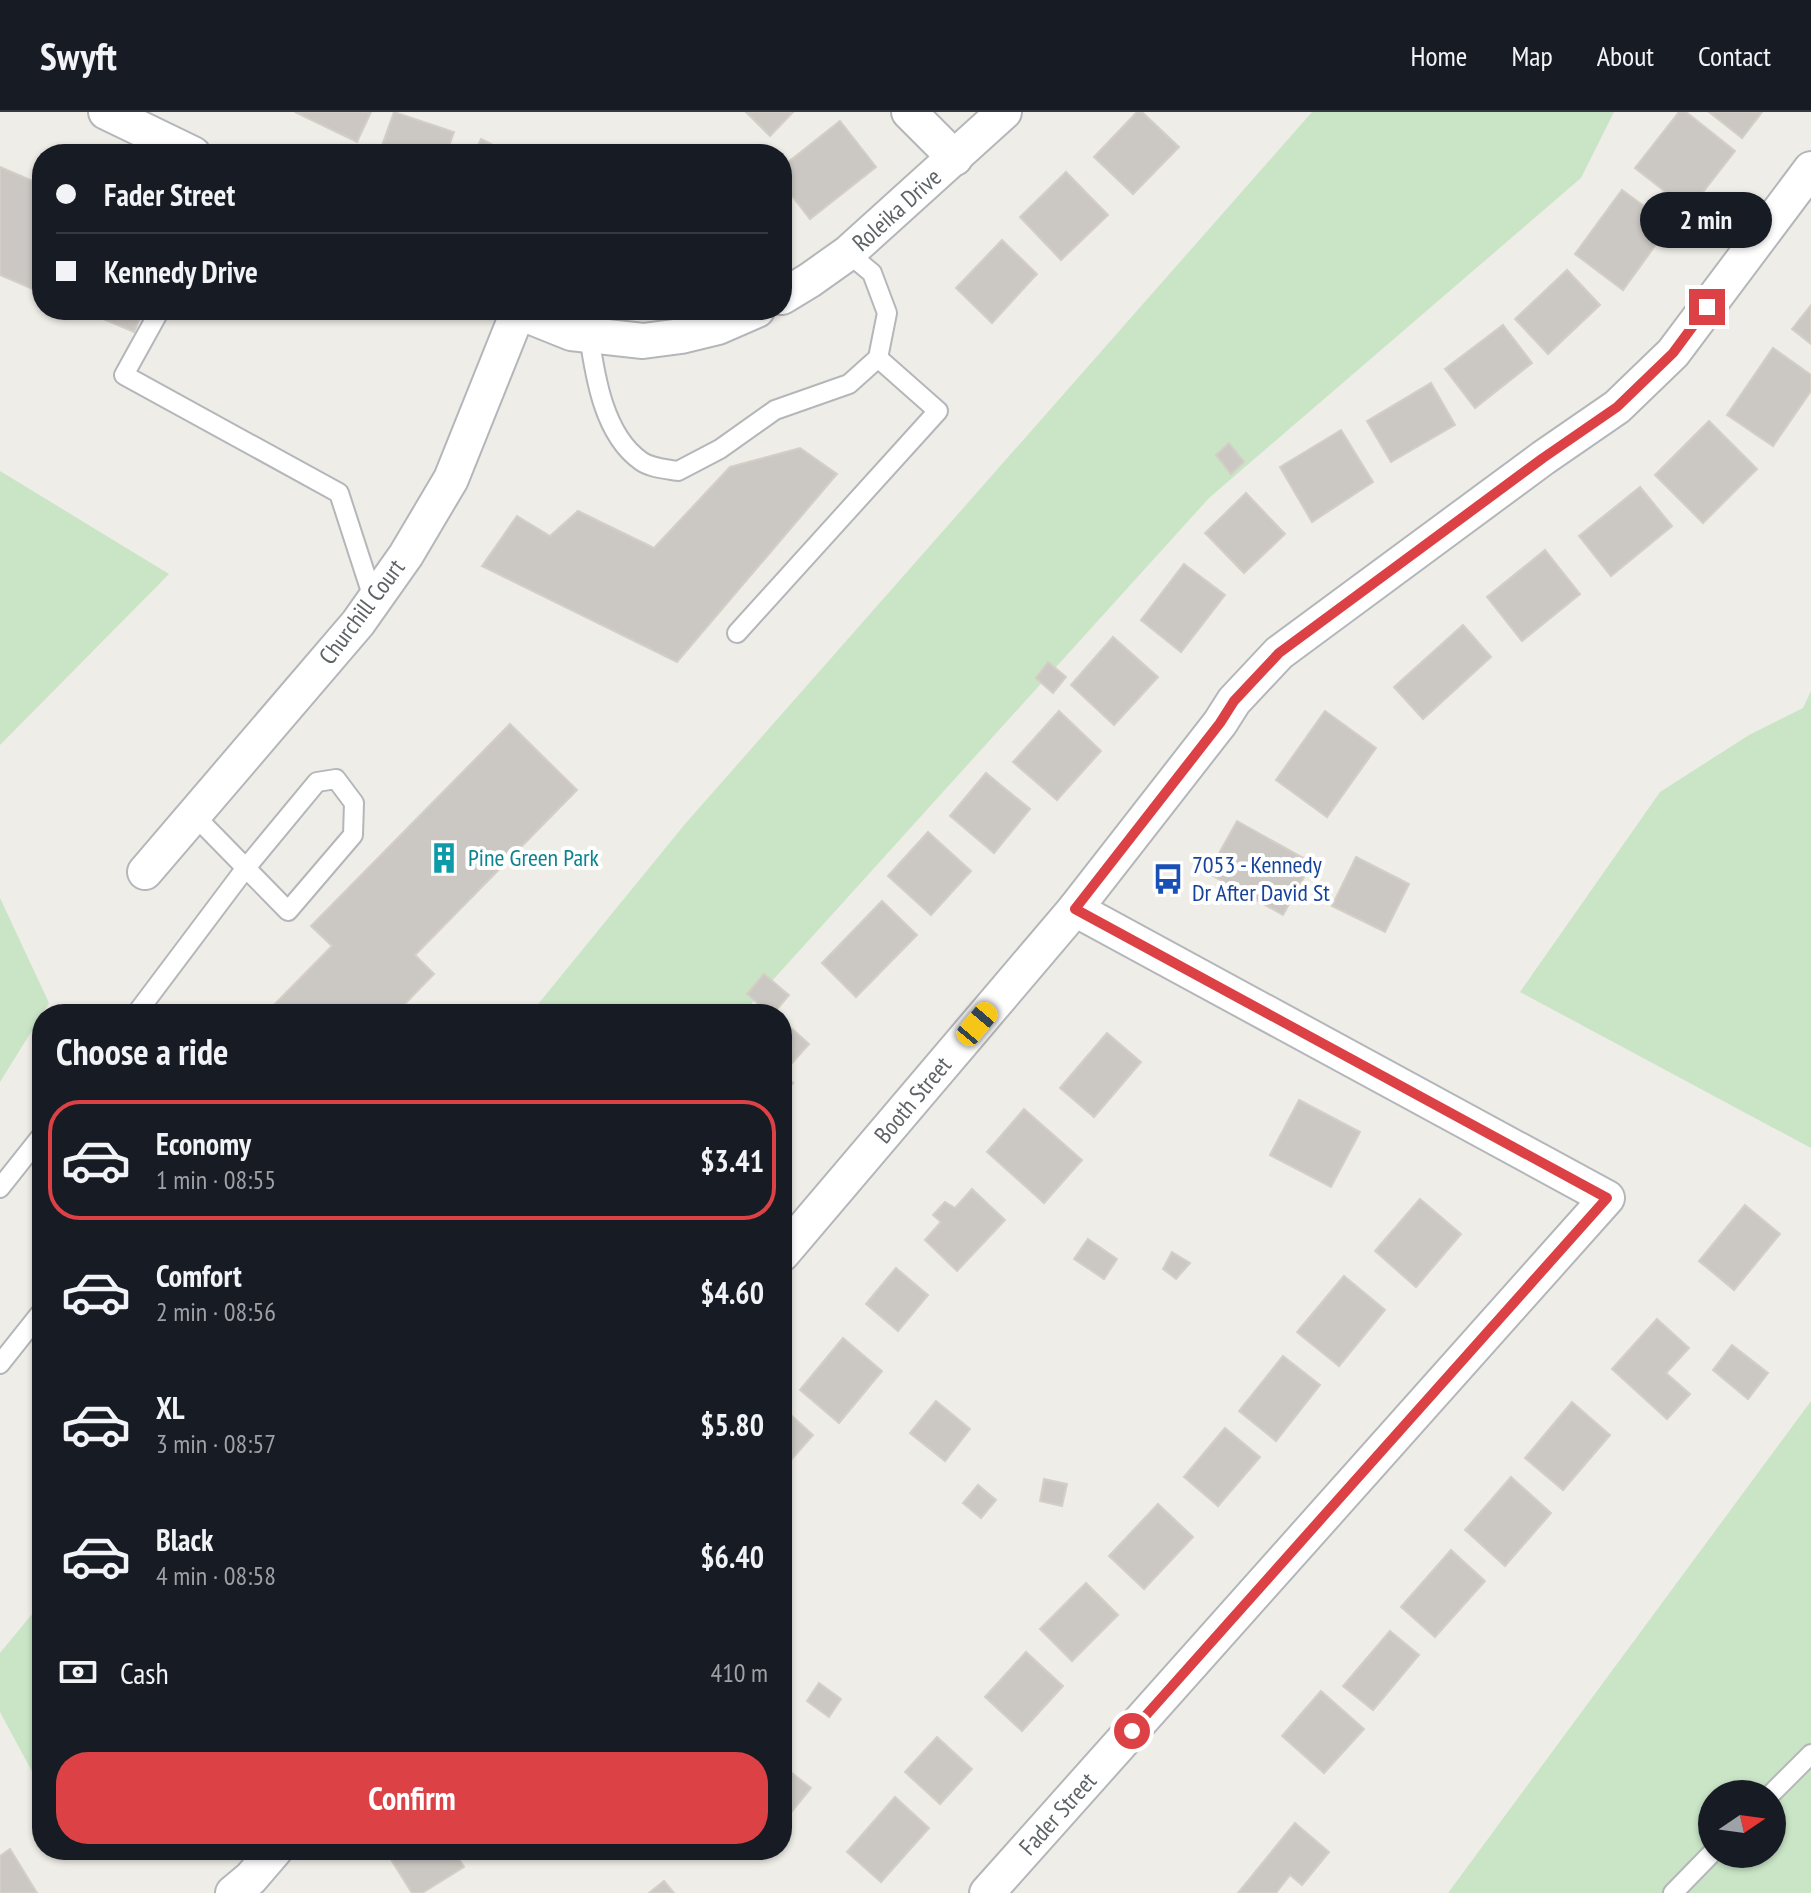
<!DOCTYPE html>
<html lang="en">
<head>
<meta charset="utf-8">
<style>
	:root { --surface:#171b24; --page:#20242c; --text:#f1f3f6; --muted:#9ea1a6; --line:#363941; --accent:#dc4145 }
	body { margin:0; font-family:"PT Sans Narrow",sans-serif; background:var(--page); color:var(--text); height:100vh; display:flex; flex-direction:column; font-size:30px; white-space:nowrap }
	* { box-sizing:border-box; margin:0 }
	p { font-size:26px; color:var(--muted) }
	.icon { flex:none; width:44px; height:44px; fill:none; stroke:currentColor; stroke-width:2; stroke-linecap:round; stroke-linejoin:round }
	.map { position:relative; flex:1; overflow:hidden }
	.details { position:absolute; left:32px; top:892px; width:760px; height:856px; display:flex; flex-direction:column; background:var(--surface); border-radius:32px; box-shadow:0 2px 6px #0004 }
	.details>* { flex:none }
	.top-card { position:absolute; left:32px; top:32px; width:760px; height:176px; border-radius:32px; box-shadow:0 2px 6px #0004; display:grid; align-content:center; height:176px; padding:0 24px; background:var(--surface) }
	.needle { width:52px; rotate:77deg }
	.tools { position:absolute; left:1698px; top:1668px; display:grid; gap:16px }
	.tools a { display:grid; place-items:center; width:88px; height:88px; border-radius:50%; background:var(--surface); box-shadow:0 2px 6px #0004; font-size:40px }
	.end { position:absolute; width:36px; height:36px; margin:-18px; border:10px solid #dc4145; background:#fff; box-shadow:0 0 0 4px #fff }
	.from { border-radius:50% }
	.bubble { position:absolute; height:56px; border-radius:28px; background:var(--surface); box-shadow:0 2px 6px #0004; font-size:26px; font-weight:700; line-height:56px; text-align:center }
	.car { position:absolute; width:24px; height:48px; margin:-24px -12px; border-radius:10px; box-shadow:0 0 6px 2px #0007; background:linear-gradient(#f5c518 24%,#345 0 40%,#f5c518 0 76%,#345 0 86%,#f5c518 0) }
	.top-card b { display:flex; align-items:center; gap:28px; height:76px; font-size:30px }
	.top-card b+b { border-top:2px solid var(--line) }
	.top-card i { width:20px; height:20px; background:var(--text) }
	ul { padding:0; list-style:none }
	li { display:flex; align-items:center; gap:24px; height:120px; margin:0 16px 12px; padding:0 8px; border:4px solid transparent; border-radius:32px }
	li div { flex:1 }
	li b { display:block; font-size:30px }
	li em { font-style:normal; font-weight:700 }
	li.active { border-color:var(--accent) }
	li>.icon { width:72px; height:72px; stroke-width:1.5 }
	h2 { padding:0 24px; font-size:36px; line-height:96px }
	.pay { display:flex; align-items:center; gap:20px; height:88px; padding:0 24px; font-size:30px }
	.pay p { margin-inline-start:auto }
	.cta { display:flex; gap:16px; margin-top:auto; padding:16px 24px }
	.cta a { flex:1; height:92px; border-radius:32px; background:var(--accent); color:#fff; font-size:32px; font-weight:700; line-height:92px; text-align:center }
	header { display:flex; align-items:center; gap:48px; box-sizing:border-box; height:112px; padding:0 40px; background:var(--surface); border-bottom:2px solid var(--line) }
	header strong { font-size:38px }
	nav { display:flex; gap:44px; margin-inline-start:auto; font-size:28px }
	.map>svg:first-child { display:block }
</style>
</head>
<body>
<header>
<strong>Swyft</strong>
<nav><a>Home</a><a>Map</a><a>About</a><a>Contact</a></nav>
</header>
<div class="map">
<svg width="1811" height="1781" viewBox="0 0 1811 1781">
	<rect width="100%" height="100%" fill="#efede7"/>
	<!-- green -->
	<g fill="#c9e5c6" fill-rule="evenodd">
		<polygon points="1312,0 1614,0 1581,66 1209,386 742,902 530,902 685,712"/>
		<polygon points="0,359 169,462 0,633"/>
		<polygon points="1811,579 1811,1036 1520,880 1660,680 1749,623 1803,596"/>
		<polygon points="0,786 49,891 0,970"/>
		<path d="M1811 1289V1781H1448ZM1712 1682H1772V1742H1712Z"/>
		<polygon points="42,1490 42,1674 41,1676 0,1600 0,1541"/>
	</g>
	<!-- building -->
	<g fill="#cbc8c4" stroke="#d4cec6" stroke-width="2">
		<polygon points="295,0 371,0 357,30"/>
		<polygon points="394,0 454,20 446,42 379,42"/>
		<polygon points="746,0 793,0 770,24"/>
		<polygon points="1137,0 1142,0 1179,35 1133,82 1094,45"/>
		<polygon points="1679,0 1686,0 1735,39 1689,98 1635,56"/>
		<polygon points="1709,0 1762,0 1742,26"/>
		<polygon points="840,9 876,55 810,107 782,71 782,55"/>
		<polygon points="481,27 511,42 474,42"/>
		<polygon points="0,55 42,73 42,181 0,163"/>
		<polygon points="1066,60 1108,103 1061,148 1020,105"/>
		<polygon points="1622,78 1670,113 1623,178 1575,142"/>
		<polygon points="1002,128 1037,162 992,211 956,176"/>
		<polygon points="1567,158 1600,193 1548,242 1515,207"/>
		<polygon points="1811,193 1811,232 1792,217"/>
		<polygon points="82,198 143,198 134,220"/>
		<polygon points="1503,213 1532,251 1475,296 1445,257"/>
		<polygon points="1773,236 1811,263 1811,279 1773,334 1727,303"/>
		<polygon points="1431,271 1455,313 1391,350 1367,309"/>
		<polygon points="1709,309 1757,357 1703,411 1655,363"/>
		<polygon points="1341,318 1373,370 1312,410 1280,355"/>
		<polygon points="1229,331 1244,350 1231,362 1216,343"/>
		<polygon points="800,336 837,362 677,550 482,454 517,404 550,424 578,399 654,436 730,355"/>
		<polygon points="1640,375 1672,414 1611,464 1579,424"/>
		<polygon points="1246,381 1285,422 1244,461 1205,421"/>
		<polygon points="1545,438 1580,482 1522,529 1487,485"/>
		<polygon points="1184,452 1225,483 1181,540 1141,508"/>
		<polygon points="1463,513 1491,545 1423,607 1394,575"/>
		<polygon points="1113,525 1158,565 1114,613 1071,573"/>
		<polygon points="1048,550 1066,565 1053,581 1036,566"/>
		<polygon points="1059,599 1101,639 1057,688 1013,650"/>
		<polygon points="1325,599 1376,636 1327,705 1276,668"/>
		<polygon points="510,612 577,678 415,843 434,862 395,902 265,902 332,834 311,814"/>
		<polygon points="986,661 1030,697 994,741 950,704"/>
		<polygon points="1237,709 1312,751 1283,803 1208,761"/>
		<polygon points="928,720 971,759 931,803 888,764"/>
		<polygon points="1356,745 1409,772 1385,820 1332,794"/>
		<polygon points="882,789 917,823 856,885 822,851"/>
		<polygon points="764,862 789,883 773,902 770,902 747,882"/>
		<polygon points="789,914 809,932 783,961 793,971 782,983 782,922"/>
		<polygon points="1107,921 1141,950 1094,1005 1060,976"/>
		<polygon points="1299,988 1360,1020 1331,1075 1270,1043"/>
		<polygon points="1024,997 1082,1048 1044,1091 987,1040"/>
		<polygon points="972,1077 1005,1108 957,1159 925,1128 941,1110 933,1103 945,1090 955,1096"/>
		<polygon points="1420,1087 1461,1122 1416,1175 1375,1139"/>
		<polygon points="1745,1093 1780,1122 1734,1178 1699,1149"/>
		<polygon points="1088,1127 1117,1147 1104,1167 1074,1147"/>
		<polygon points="1172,1140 1190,1151 1176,1167 1163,1157"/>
		<polygon points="896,1156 928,1183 898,1219 866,1192"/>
		<polygon points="1344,1164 1385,1198 1339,1254 1297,1220"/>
		<polygon points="1657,1207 1689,1236 1666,1261 1690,1282 1667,1307 1612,1257"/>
		<polygon points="843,1226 882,1259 839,1311 800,1278"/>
		<polygon points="1732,1233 1768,1261 1748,1287 1713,1258"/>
		<polygon points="1283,1244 1320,1273 1276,1329 1239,1299"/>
		<polygon points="936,1289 970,1317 945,1349 910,1321"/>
		<polygon points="1572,1290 1610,1323 1563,1378 1525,1346"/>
		<polygon points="782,1295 813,1323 782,1358"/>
		<polygon points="1225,1316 1260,1345 1218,1394 1184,1365"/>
		<polygon points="1511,1365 1551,1401 1505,1454 1465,1418"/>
		<polygon points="1044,1367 1067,1372 1062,1394 1040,1389"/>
		<polygon points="978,1373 996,1388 981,1406 963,1391"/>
		<polygon points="1158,1392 1193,1425 1144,1477 1109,1444"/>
		<polygon points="1451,1438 1485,1469 1435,1525 1401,1495"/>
		<polygon points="1086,1471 1118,1503 1072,1549 1040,1517"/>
		<polygon points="1390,1519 1419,1543 1373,1598 1343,1574"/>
		<polygon points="1026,1540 1063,1574 1022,1619 985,1585"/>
		<polygon points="819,1571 841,1587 829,1605 807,1589"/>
		<polygon points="1321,1579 1364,1617 1324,1661 1282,1624"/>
		<polygon points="937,1625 972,1657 940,1692 905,1660"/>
		<polygon points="783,1654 811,1676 789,1703 782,1697"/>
		<polygon points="895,1685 929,1716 881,1770 847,1740"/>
		<polygon points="1295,1711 1329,1740 1302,1773 1290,1763 1276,1781 1238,1781"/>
		<polygon points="10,1737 37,1781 0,1781 0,1744"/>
		<polygon points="385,1738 453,1738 464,1755 422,1781 412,1781"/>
		<polygon points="664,1769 674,1781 649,1781"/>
	</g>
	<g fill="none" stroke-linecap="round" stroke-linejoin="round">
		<defs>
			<g id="service">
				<polyline points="160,198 124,263 339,381 374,489"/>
				<path d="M589 223C595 265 604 323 641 349 650 356 667 357 678 359L720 337 775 298 849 272 878 246 887 201 872 161 848 141"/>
				<polyline points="737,521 938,299 878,246"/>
				<polyline points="136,902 245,757 317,670 336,667 354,691 353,723 288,799 193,702"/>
				<polyline points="0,1076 42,1023"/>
				<polyline points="0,1252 42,1199"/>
				<polyline points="1771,1682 1811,1642"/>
				<polyline points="1673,1781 1712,1741"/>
			</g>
			<g id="minor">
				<polyline points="106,0 193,42"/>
				<polyline points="909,0 955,46"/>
				<polyline points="782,185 810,168 848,141 1004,0"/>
				<polyline points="514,198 571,221 643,229 681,224 718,215 757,198"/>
				<polyline points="145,760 358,511 406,443 451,367 518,200"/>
				<polyline points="782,1142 1075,797 1220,611 1234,589 1279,541 1543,346 1617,295 1673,241 1811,57"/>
				<polyline points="233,1781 251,1766 275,1738"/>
				<polyline points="987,1781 1607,1086 1075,797"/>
			</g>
		</defs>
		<!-- service casing -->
		<use href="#service" stroke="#b4b7ba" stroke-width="22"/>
		<!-- minor casing -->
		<use href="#minor" stroke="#b4b7ba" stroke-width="38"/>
		<!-- service -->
		<use href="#service" stroke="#fff" stroke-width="18"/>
		<!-- minor -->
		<use href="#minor" stroke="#fff" stroke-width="34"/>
	</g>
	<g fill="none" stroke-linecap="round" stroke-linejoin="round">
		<!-- route -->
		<polyline stroke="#dc4145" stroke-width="10" points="1132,1619 1607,1086 1075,797 1220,611 1234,589 1279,541 1543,346 1617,295 1673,241 1707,195"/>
	</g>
	<!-- icons -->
	<defs>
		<symbol id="building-bare" viewBox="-9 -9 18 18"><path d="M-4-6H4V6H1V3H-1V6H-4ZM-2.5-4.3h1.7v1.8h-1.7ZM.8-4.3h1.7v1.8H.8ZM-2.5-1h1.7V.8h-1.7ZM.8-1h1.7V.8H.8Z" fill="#0f9aa8" stroke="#fff" stroke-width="2.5" paint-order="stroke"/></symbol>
		<symbol id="bus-bare" viewBox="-9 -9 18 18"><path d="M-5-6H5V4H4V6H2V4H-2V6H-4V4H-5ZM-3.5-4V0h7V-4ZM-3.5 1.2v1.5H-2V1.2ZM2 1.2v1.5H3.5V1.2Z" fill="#1a4fb4" stroke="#fff" stroke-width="2.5" paint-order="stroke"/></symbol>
	</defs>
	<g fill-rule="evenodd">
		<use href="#building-bare" x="422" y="724" width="44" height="44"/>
		<use href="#bus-bare" x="1146" y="745" width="44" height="44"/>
	</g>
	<g text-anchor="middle" stroke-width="8" stroke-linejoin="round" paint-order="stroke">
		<!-- street labels -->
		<g font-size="24" fill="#5e6366" stroke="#fff">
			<text transform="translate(897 98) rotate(-42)" y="8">Roleika Drive</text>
			<text transform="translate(362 500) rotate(-53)" y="8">Churchill Court</text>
			<text transform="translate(913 988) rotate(-50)" y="8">Booth Street</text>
			<text transform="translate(1058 1702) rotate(-48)" y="8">Fader Street</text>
		</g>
		<!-- culture labels -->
		<g font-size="24" fill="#0d838f" stroke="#fff" text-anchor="start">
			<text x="468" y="754">Pine Green Park</text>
		</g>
		<!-- transit labels -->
		<g font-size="24" fill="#164399" stroke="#fff" text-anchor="start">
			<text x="1192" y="761">7053 - Kennedy<tspan x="1192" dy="28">Dr After David St</tspan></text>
		</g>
	</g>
</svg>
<div class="tools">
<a><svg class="needle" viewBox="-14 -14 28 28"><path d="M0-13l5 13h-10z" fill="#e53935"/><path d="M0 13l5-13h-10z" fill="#9ea1a6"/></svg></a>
</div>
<i class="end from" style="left:1132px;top:1619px"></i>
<i class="end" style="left:1707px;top:195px"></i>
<div class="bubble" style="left:1640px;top:80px;width:132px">2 min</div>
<i class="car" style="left:977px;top:912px;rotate:40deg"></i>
<div class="top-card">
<b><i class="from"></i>Fader Street</b>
<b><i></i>Kennedy Drive</b>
</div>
<section class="details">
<h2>Choose a ride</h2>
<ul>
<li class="active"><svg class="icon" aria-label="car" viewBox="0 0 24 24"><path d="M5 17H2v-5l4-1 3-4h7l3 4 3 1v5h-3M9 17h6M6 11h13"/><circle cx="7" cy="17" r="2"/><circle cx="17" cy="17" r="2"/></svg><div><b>Economy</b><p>1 min · 08:55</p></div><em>$3.41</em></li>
<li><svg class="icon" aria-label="car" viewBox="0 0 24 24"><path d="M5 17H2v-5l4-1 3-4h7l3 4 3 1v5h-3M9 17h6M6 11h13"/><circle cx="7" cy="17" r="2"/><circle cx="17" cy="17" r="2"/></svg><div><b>Comfort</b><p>2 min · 08:56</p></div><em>$4.60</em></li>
<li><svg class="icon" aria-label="car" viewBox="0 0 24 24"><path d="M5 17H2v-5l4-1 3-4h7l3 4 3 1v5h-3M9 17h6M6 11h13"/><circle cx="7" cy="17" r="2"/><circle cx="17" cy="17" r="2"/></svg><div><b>XL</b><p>3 min · 08:57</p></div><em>$5.80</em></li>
<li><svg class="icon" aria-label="car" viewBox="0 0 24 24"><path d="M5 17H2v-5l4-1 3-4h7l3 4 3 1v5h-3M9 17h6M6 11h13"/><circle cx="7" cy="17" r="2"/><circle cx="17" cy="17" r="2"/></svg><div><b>Black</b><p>4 min · 08:58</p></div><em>$6.40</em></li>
</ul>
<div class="pay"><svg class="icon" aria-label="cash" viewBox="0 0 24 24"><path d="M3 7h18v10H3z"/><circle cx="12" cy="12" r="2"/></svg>Cash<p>410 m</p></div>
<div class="cta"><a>Confirm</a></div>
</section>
</div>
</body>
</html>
